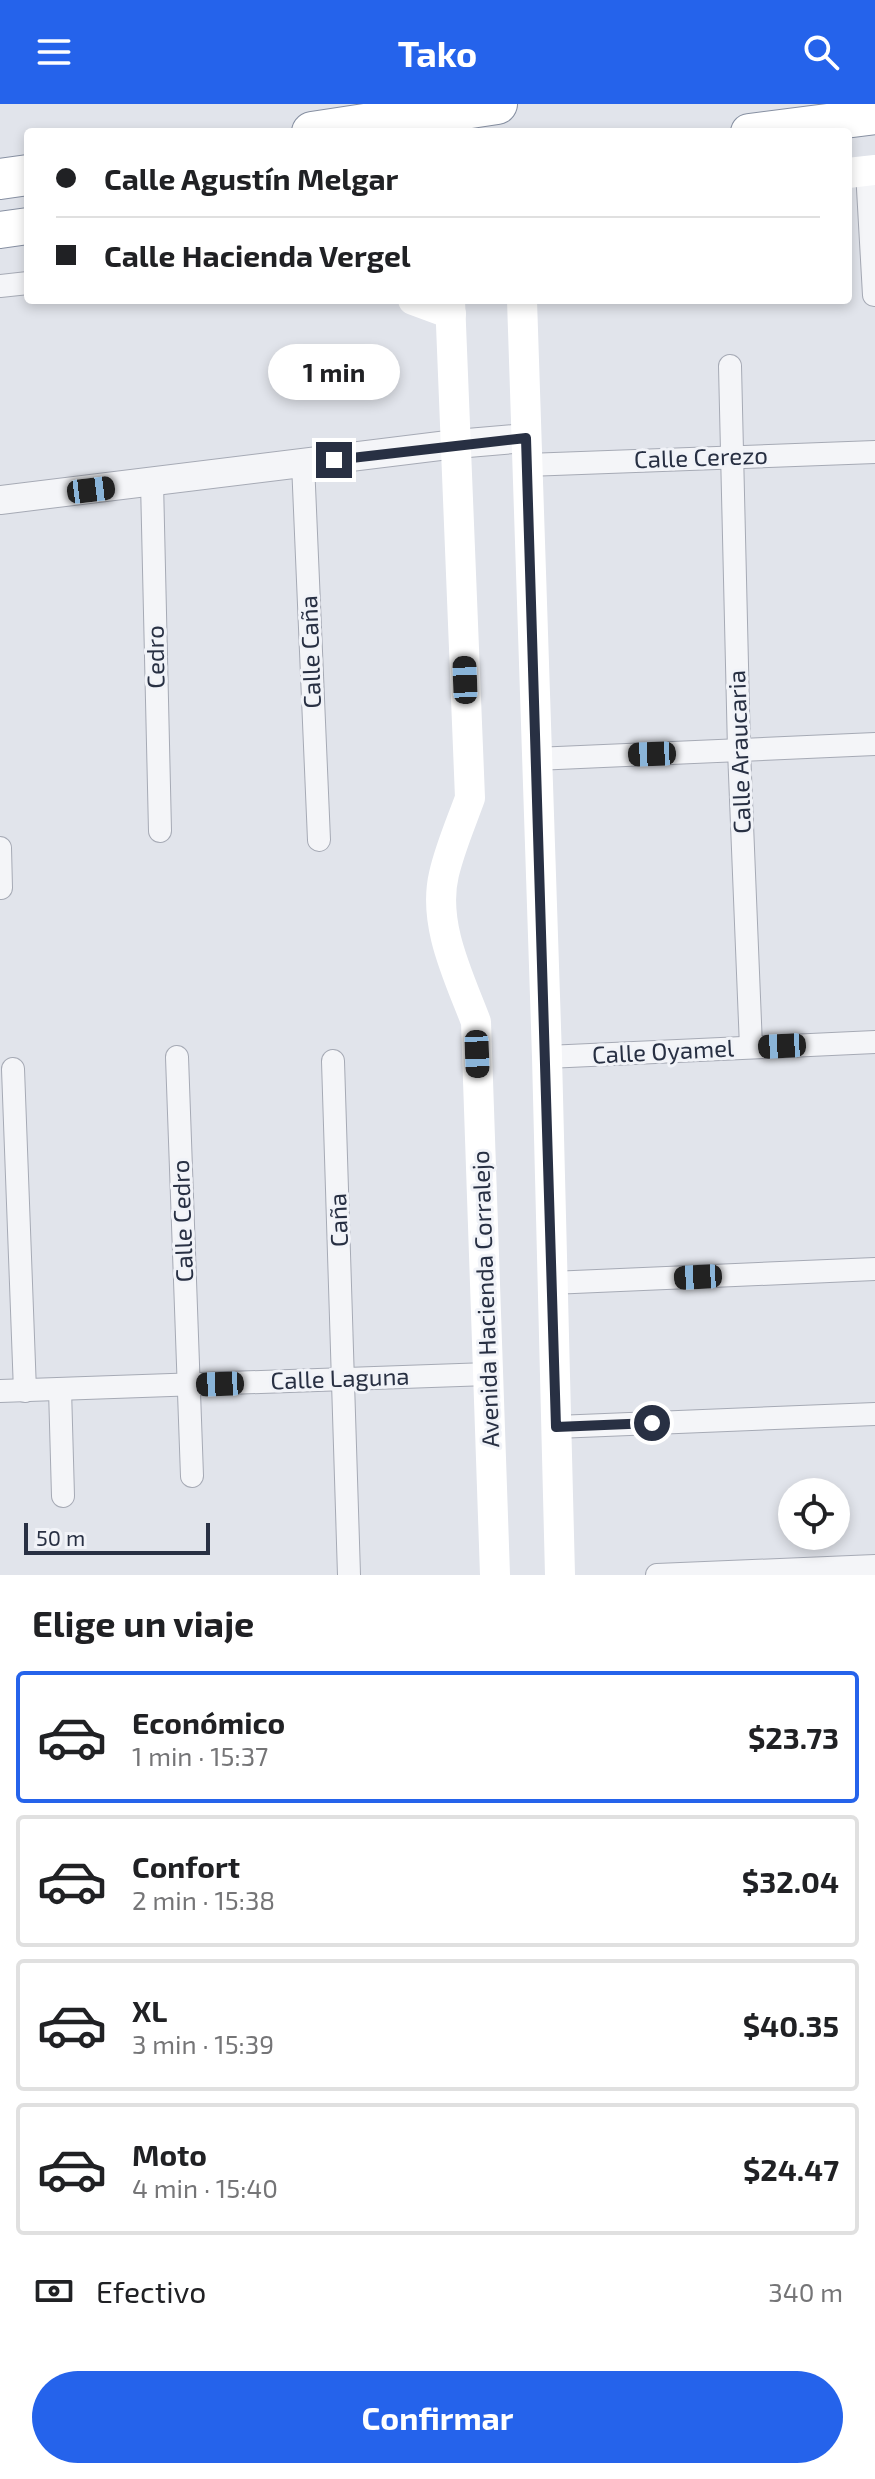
<!DOCTYPE html>
<html lang="es">
<head>
<meta charset="utf-8">
<style>
	:root { --surface:#fff; --page:#f2f2f2; --text:#202124; --muted:#757577; --line:#e0e0e0; --accent:#2563eb }
	body { margin:0; font-family:"Exo 2",sans-serif; background:var(--page); color:var(--text); height:100vh; display:flex; flex-direction:column; font-size:30px; white-space:nowrap }
	* { box-sizing:border-box; margin:0 }
	p { font-size:26px; color:var(--muted) }
	.icon { flex:none; width:44px; height:44px; fill:none; stroke:currentColor; stroke-width:2; stroke-linecap:round; stroke-linejoin:round }
	.map { position:relative; height:1471px; overflow:hidden }
	.side { display:flex; flex-direction:column; background:var(--surface); flex:1 }
	.side>* { flex:none }
	.hud { position:absolute; left:24px; top:24px; width:828px; height:176px; border-radius:8px; box-shadow:0 4px 12px #0003; display:grid; align-content:center; height:176px; padding:0 32px; background:var(--surface) }
	.controls { position:absolute; left:778px; top:1374px; display:grid; gap:16px }
	.controls a { display:grid; place-items:center; width:72px; height:72px; border-radius:50%; background:var(--surface); box-shadow:0 4px 12px #0003; font-size:40px }
	.scale { position:absolute; left:24px; bottom:20px; width:186px; box-sizing:border-box; padding-left:8px; border:4px solid #283043; border-top:0; font-size:22px; line-height:28px; white-space:nowrap; color:#283043; -webkit-text-stroke:6px #f1f3f8; paint-order:stroke }
	.end { position:absolute; width:36px; height:36px; margin:-18px; border:10px solid #283043; background:#fff; box-shadow:0 0 0 4px #fff }
	.from { border-radius:50% }
	.bubble { position:absolute; height:56px; border-radius:28px; background:var(--surface); box-shadow:0 4px 12px #0003; font-size:26px; font-weight:700; line-height:56px; text-align:center }
	.car { position:absolute; width:24px; height:48px; margin:-24px -12px; border-radius:10px; box-shadow:0 0 6px 2px #0007; background:linear-gradient(#222 24%,#8ab4d8 0 40%,#222 0 76%,#8ab4d8 0 86%,#222 0) }
	.hud b { display:flex; align-items:center; gap:28px; height:76px; font-size:30px }
	.hud b+b { border-top:2px solid var(--line) }
	.hud i { width:20px; height:20px; background:var(--text) }
	ul { padding:0; list-style:none }
	li { display:flex; align-items:center; gap:24px; height:132px; margin:0 16px 12px; padding:0 16px; border:4px solid var(--line); border-radius:8px }
	li div { flex:1 }
	li b { display:block; font-size:30px }
	li em { font-style:normal; font-weight:700 }
	li.current { border-color:var(--accent) }
	li>.icon { width:72px; height:72px; stroke-width:1.5 }
	h2 { padding:0 32px; font-size:36px; line-height:96px }
	.pay { display:flex; align-items:center; gap:20px; height:88px; padding:0 32px; font-size:30px }
	.pay p { margin-inline-start:auto }
	.action { display:flex; gap:16px; margin-top:auto; padding:16px 32px }
	.action a { flex:1; height:92px; border-radius:48px; background:var(--accent); color:#fff; font-size:32px; font-weight:700; line-height:92px; text-align:center }
	header { display:flex; justify-content:space-between; align-items:center; height:104px; padding:0 32px; background:var(--accent); color:#fff; font-size:36px; font-weight:700 }
	.map>svg:first-child { display:block }
</style>
</head>
<body>
<header><svg class="icon" aria-label="menu" viewBox="0 0 24 24"><path d="M4 6h16M4 12h16M4 18h16"/></svg>Tako<svg class="icon" aria-label="search" viewBox="0 0 24 24"><circle cx="10" cy="10" r="6"/><path d="M15 15l6 6"/></svg></header>
<div class="map">
<svg width="875" height="1471" viewBox="0 0 875 1471">
	<rect width="100%" height="100%" fill="#e1e4eb"/>
	<g fill="none" stroke-linecap="round" stroke-linejoin="round">
		<defs>
			<g id="minor">
				<polyline points="867,67 874,191"/>
				<polyline points="0,182 28,179"/>
				<polyline points="730,262 739,646 751,943"/>
				<polyline points="303,359 319,736"/>
				<polyline points="527,361 875,348"/>
				<polyline points="152,378 160,727"/>
				<polyline points="535,655 875,640"/>
				<polyline points="0,744 1,784"/>
				<polyline points="177,953 192,1372"/>
				<polyline points="547,953 875,938"/>
				<polyline points="333,957 349,1471"/>
				<polyline points="13,965 25,1287"/>
				<polyline points="551,1179 875,1165"/>
				<polyline points="60,1285 63,1392"/>
				<polyline points="0,1287 488,1270"/>
				<polyline points="556,1323 875,1310"/>
				<polyline points="657,1471 875,1462"/>
			</g>
			<polyline id="tertiary" points="0,396 456,340 526,334"/>
			<g id="trunk">
				<polyline points="749,28 875,12"/>
				<polyline points="0,126 28,122"/>
			</g>
			<g id="motorway">
				<polyline points="312,28 497,0"/>
				<polyline points="0,75 28,71"/>
			</g>
		</defs>
		<!-- minor casing -->
		<use href="#minor" stroke="#a6aab5" stroke-width="24"/>
		<!-- tertiary casing -->
		<use href="#tertiary" stroke="#a6aab5" stroke-width="30"/>
		<!-- trunk casing -->
		<use href="#trunk" stroke="#8790a2" stroke-width="38"/>
		<!-- motorway casing -->
		<use href="#motorway" stroke="#8790a2" stroke-width="42"/>
		<!-- minor -->
		<use href="#minor" stroke="#f4f5f8" stroke-width="22"/>
		<!-- tertiary -->
		<use href="#tertiary" stroke="#f4f5f8" stroke-width="28"/>
		<!-- secondary -->
		<g stroke="#fff" stroke-width="30">
			<polyline points="848,69 875,66"/>
			<polyline points="413,196 451,210"/>
			<path d="M450 196 470 694C461 719 450 744 444 770 432 820 459 873 476 918L495 1471"/>
			<polyline points="522,196 547,953 560,1471"/>
		</g>
		<!-- trunk -->
		<use href="#trunk" stroke="#fff" stroke-width="36"/>
		<!-- motorway -->
		<use href="#motorway" stroke="#fff" stroke-width="40"/>
	</g>
	<g fill="none" stroke-linecap="round" stroke-linejoin="round">
		<!-- route -->
		<polyline stroke="#283043" stroke-width="10" points="334,356 526,334 556,1323 652,1319"/>
	</g>
	<g text-anchor="middle" stroke-width="6" stroke-linejoin="round" paint-order="stroke">
		<!-- street labels -->
		<g font-size="24" fill="#283043" stroke="#f1f3f8">
			<text transform="translate(701 354) rotate(-2)" y="8">Calle Cerezo</text>
			<text transform="translate(311 548) rotate(-92)" y="8">Calle Caña</text>
			<text transform="translate(156 553) rotate(-91)" y="8">Cedro</text>
			<text transform="translate(740 648) rotate(-92)" y="8">Calle Araucaria</text>
			<text transform="translate(663 948) rotate(-3)" y="8">Calle Oyamel</text>
			<text transform="translate(339 1116) rotate(-92)" y="8">Caña</text>
			<text transform="translate(183 1117) rotate(-92)" y="8">Calle Cedro</text>
			<text transform="translate(486 1195) rotate(-92)" y="8">Avenida Hacienda Corralejo</text>
			<text transform="translate(340 1275) rotate(-2)" y="8">Calle Laguna</text>
		</g>
	</g>
</svg>
<div class="controls">
<a><svg class="icon" aria-label="locate" viewBox="0 0 24 24"><circle cx="12" cy="12" r="6"/><path d="M12 2v4M12 18v4M2 12h4M18 12h4"/></svg></a>
</div>
<div class="scale">50 m</div>
<i class="end from" style="left:652px;top:1319px"></i>
<i class="end" style="left:334px;top:356px"></i>
<div class="bubble" style="left:268px;top:240px;width:132px">1 min</div>
<i class="car" style="left:91px;top:386px;rotate:83deg"></i>
<i class="car" style="left:465px;top:576px;rotate:358deg"></i>
<i class="car" style="left:652px;top:650px;rotate:268deg"></i>
<i class="car" style="left:782px;top:942px;rotate:267deg"></i>
<i class="car" style="left:477px;top:950px;rotate:178deg"></i>
<i class="car" style="left:698px;top:1173px;rotate:267deg"></i>
<i class="car" style="left:220px;top:1280px;rotate:268deg"></i>
<div class="hud">
<b><i class="from"></i>Calle Agustín Melgar</b>
<b><i></i>Calle Hacienda Vergel</b>
</div>
</div>
<section class="side">
<h2>Elige un viaje</h2>
<ul>
<li class="current"><svg class="icon" aria-label="car" viewBox="0 0 24 24"><path d="M5 17H2v-5l4-1 3-4h7l3 4 3 1v5h-3M9 17h6M6 11h13"/><circle cx="7" cy="17" r="2"/><circle cx="17" cy="17" r="2"/></svg><div><b>Económico</b><p>1 min · 15:37</p></div><em>$23.73</em></li>
<li><svg class="icon" aria-label="car" viewBox="0 0 24 24"><path d="M5 17H2v-5l4-1 3-4h7l3 4 3 1v5h-3M9 17h6M6 11h13"/><circle cx="7" cy="17" r="2"/><circle cx="17" cy="17" r="2"/></svg><div><b>Confort</b><p>2 min · 15:38</p></div><em>$32.04</em></li>
<li><svg class="icon" aria-label="car" viewBox="0 0 24 24"><path d="M5 17H2v-5l4-1 3-4h7l3 4 3 1v5h-3M9 17h6M6 11h13"/><circle cx="7" cy="17" r="2"/><circle cx="17" cy="17" r="2"/></svg><div><b>XL</b><p>3 min · 15:39</p></div><em>$40.35</em></li>
<li><svg class="icon" aria-label="car" viewBox="0 0 24 24"><path d="M5 17H2v-5l4-1 3-4h7l3 4 3 1v5h-3M9 17h6M6 11h13"/><circle cx="7" cy="17" r="2"/><circle cx="17" cy="17" r="2"/></svg><div><b>Moto</b><p>4 min · 15:40</p></div><em>$24.47</em></li>
</ul>
<div class="pay"><svg class="icon" aria-label="cash" viewBox="0 0 24 24"><path d="M3 7h18v10H3z"/><circle cx="12" cy="12" r="2"/></svg>Efectivo<p>340 m</p></div>
<div class="action"><a>Confirmar</a></div>
</section>
</body>
</html>
